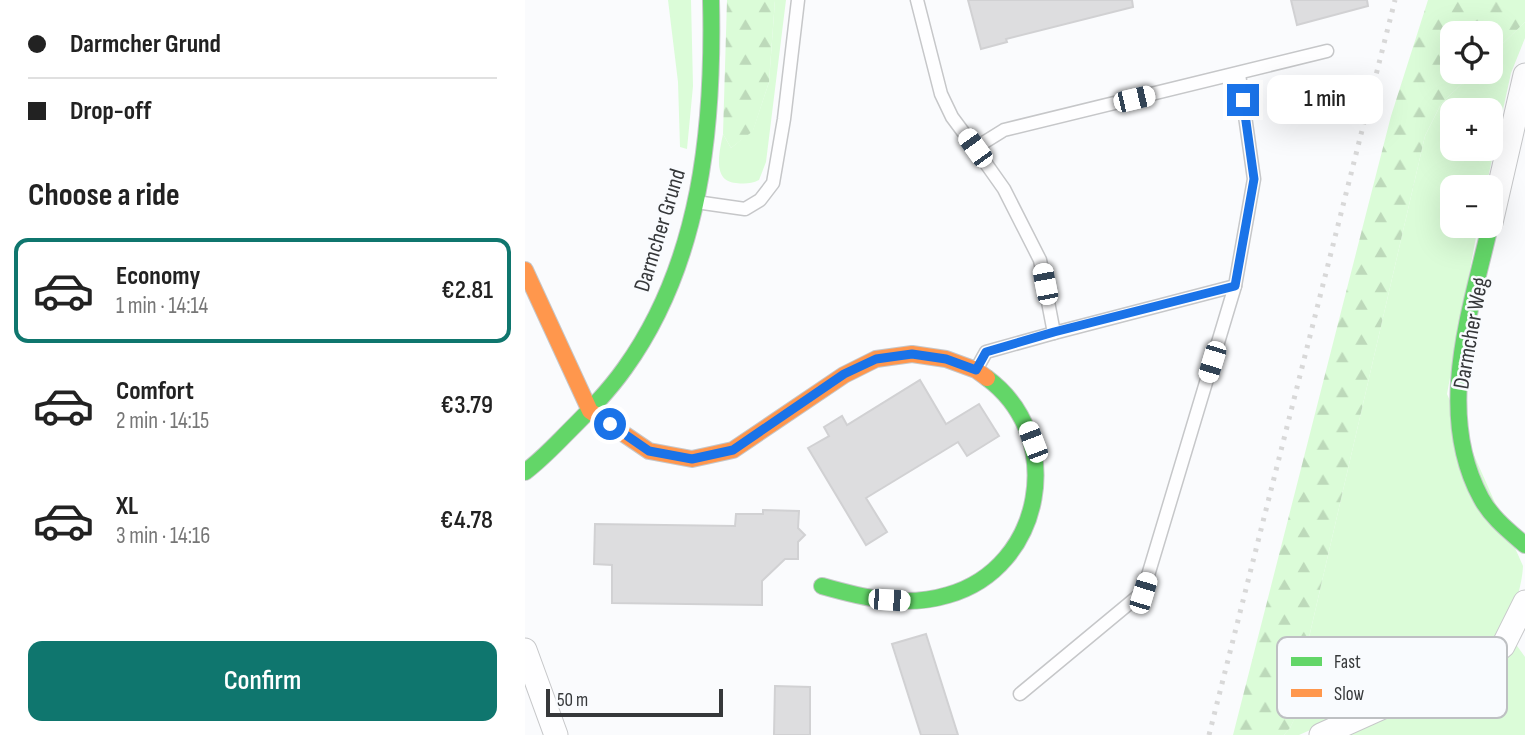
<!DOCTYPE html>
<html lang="en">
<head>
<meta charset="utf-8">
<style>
	:root { --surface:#fff; --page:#f2f2f2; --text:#222; --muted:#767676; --line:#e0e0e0; --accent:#0f766e }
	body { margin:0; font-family:"Sofia Sans Condensed",sans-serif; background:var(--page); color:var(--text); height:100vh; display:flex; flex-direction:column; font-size:26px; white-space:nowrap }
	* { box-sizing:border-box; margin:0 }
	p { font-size:23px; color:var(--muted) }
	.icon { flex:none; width:38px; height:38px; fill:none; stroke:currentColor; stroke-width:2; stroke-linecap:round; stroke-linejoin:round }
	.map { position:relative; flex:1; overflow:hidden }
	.details { display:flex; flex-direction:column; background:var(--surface); width:525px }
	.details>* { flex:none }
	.guide { display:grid; align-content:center; height:154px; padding:0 28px; background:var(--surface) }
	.fabs { position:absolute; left:915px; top:21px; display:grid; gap:14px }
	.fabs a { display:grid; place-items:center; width:63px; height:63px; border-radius:14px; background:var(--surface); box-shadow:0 7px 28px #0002; font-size:35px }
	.scale { position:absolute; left:21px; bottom:18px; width:177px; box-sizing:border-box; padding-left:7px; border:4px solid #36383a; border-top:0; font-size:19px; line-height:24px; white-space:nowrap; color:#36383a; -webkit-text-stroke:5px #f9fbfe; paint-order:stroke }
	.end { position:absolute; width:32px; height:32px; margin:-16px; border:9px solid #1a73e8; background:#fff; box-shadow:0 0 0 4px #fff }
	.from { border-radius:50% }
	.bubble { position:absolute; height:49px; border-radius:14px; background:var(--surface); box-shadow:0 7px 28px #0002; font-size:23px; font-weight:600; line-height:49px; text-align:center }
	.car { position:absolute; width:21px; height:42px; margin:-21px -10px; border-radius:9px; box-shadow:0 0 5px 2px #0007; background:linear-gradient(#fff 24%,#345 0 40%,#fff 0 76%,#345 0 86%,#fff 0) }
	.guide b { display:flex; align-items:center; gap:24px; height:66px; font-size:26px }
	.guide b+b { border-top:2px solid var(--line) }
	.guide i { width:18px; height:18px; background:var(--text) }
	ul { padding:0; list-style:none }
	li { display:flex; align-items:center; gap:21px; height:105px; margin:0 14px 10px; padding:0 14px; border:4px solid transparent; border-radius:14px }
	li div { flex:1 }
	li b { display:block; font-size:26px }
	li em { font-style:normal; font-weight:600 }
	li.selected { border-color:var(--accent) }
	li>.icon { width:63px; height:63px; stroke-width:1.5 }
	h2 { padding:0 28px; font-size:32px; line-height:84px }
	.button { display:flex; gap:14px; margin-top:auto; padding:14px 28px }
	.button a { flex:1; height:80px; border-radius:14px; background:var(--accent); color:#fff; font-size:28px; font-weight:600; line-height:80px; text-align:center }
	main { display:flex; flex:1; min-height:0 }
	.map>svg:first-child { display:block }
</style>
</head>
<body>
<main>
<section class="details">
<div class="guide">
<b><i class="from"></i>Darmcher Grund</b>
<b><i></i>Drop-off</b>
</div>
<h2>Choose a ride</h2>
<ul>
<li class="selected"><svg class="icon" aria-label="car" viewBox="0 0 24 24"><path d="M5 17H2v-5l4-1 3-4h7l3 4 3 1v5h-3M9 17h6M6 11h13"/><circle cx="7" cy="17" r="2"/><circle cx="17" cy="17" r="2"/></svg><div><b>Economy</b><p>1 min · 14:14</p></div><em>€2.81</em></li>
<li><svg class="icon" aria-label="car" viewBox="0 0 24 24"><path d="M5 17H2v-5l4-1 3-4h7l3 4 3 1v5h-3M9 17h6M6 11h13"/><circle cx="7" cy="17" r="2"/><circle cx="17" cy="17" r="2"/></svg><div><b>Comfort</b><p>2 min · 14:15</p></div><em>€3.79</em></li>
<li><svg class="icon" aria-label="car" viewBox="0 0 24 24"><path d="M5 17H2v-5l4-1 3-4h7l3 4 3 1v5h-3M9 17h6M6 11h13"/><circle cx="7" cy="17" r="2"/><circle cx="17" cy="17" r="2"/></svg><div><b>XL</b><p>3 min · 14:16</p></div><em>€4.78</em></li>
</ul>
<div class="button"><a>Confirm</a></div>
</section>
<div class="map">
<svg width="1000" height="735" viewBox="0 0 1000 735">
	<defs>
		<pattern id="forest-firs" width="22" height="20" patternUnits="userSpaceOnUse" patternTransform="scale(1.75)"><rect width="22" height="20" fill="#dbfcd8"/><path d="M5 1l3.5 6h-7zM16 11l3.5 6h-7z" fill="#bdd9ba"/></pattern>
	</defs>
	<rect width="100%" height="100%" fill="#fafbfd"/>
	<!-- green -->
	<g fill="#dbfcd8" fill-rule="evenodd">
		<polygon points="143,0 166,0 168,86 162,149 155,147 153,82"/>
		<path d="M250 0H261L241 162 234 180C226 184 219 184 211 183 186 181 195 150 198 134L206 148 228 130 244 82Z"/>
		<path d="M1000 22V38L986 73 961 187H928V226H953L922 394 998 566C997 588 987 617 975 636 970 644 960 650 953 656L774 735H759L765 728 775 707 770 698 900 136 916 104 949 72H966V55ZM928 110H966V149H928Z"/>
		<polygon points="990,643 1000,657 1000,735 818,735"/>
	</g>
	<!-- forest -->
	<g fill="url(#forest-firs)">
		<polygon points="202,0 250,0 244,82 228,131 206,148 198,134"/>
		<polygon points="903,0 1000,0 1000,22 966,55 966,33 928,33 928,72 949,72 916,104 900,136 770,698 776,706 765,728 759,735 708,735 866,116"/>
	</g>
	<!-- building -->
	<g fill="#dddddf" stroke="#d1d1d3" stroke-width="2">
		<polygon points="443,0 607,0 608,7 481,39 482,42 456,49"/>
		<polygon points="766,0 842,0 843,6 772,25"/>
		<polygon points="395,380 421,424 454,404 474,436 442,456 433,442 341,498 362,532 341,545 283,448 304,436 299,427 317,416 322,425"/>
		<polygon points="238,510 274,511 273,528 280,535 273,542 273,559 260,559 237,581 237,605 87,603 87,565 69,564 70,524 210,526 211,514 238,514"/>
		<polygon points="401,634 433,735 396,735 367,644"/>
		<polygon points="250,686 285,687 285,735 249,735"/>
	</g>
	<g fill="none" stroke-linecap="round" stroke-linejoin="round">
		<defs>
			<g id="lane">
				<polyline points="392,0 416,94 427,117 450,148 479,130 802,51"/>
				<polyline points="450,148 479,189 515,260 529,333 710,286 729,179 714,74"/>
				<polyline points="171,202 220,209 235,200 248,183 259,119 273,0"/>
				<polyline points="451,370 461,352 529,333"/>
				<polyline points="495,694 618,592 710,286"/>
			</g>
			<g id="street">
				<polyline points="966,223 1000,75"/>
				<polyline points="0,650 31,735"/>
				<polyline points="796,735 960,661 978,646 1000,602"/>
			</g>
			<g id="fast">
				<path d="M965 226C945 313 910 413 956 498 966 517 984 531 1000 545"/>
				<path d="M0 472C16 460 29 446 43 432 63 412 83 392 100 368 176 262 189 127 186 0"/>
				<path d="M297 586C339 598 380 608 423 595 519 568 542 437 462 378"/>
			</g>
			<polyline id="slow" points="0,270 65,411 124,451 167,459 208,450 319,375 351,359 387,354 421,359 451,370 462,378"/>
		</defs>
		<!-- lane casing -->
		<use href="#lane" stroke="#c6c7c9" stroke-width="15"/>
		<!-- street casing -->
		<use href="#street" stroke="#c6c7c9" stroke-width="25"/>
		<!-- fast casing -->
		<use href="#fast" stroke="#c6c7c9" stroke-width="18"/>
		<!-- slow casing -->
		<use href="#slow" stroke="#c6c7c9" stroke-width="18"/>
		<!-- lane -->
		<use href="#lane" stroke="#fefeff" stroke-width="12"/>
		<!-- street -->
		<use href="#street" stroke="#fefeff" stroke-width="23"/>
		<!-- fast -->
		<use href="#fast" stroke="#63d668" stroke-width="16"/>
		<!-- slow -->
		<use href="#slow" stroke="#ff974d" stroke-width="16"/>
		<!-- rail -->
		<polyline stroke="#d8d8d8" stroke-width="5" stroke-dasharray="3.5 7" stroke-linecap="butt" points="684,735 870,0"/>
	</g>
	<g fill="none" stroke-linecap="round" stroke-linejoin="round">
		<!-- route -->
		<polyline stroke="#1a73e8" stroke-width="9" points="85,424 124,451 167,459 208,450 319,374 351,359 387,354 421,359 451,370 461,352 529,332 710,286 729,179 718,100"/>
	</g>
	<g text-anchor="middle" stroke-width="5" stroke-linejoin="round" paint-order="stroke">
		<!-- street labels -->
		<g font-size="23" fill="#36383a" stroke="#f9fbfe">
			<text transform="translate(134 230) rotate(-73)" y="8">Darmcher Grund</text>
			<text transform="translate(945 333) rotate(-80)" y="8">Darmcher Weg</text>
		</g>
	</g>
	<!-- legend -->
	<rect x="752" y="637" width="230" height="81" rx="10" fill="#f9fbfe" stroke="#bec0c3" stroke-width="2"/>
	<rect x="766" y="657" width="31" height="9" fill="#63d668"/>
	<rect x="766" y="689" width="31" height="8" fill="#ff974d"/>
	<g font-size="19" fill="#36383a">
		<text x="809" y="668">Fast</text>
		<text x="809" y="700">Slow</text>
	</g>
</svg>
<div class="fabs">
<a><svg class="icon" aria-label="locate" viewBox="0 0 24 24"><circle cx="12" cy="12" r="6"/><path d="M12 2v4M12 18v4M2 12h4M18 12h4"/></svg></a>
<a>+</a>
<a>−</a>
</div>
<div class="scale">50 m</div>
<i class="end from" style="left:85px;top:424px"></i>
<i class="end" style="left:718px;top:100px"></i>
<div class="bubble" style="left:742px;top:75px;width:116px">1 min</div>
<i class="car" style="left:609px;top:99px;rotate:77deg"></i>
<i class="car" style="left:450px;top:148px;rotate:324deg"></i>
<i class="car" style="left:520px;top:284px;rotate:349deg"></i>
<i class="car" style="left:687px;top:362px;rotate:197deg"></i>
<i class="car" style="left:508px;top:442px;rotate:339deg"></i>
<i class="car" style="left:618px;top:593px;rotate:17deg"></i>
<i class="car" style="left:364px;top:600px;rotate:94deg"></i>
</div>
</main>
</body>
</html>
